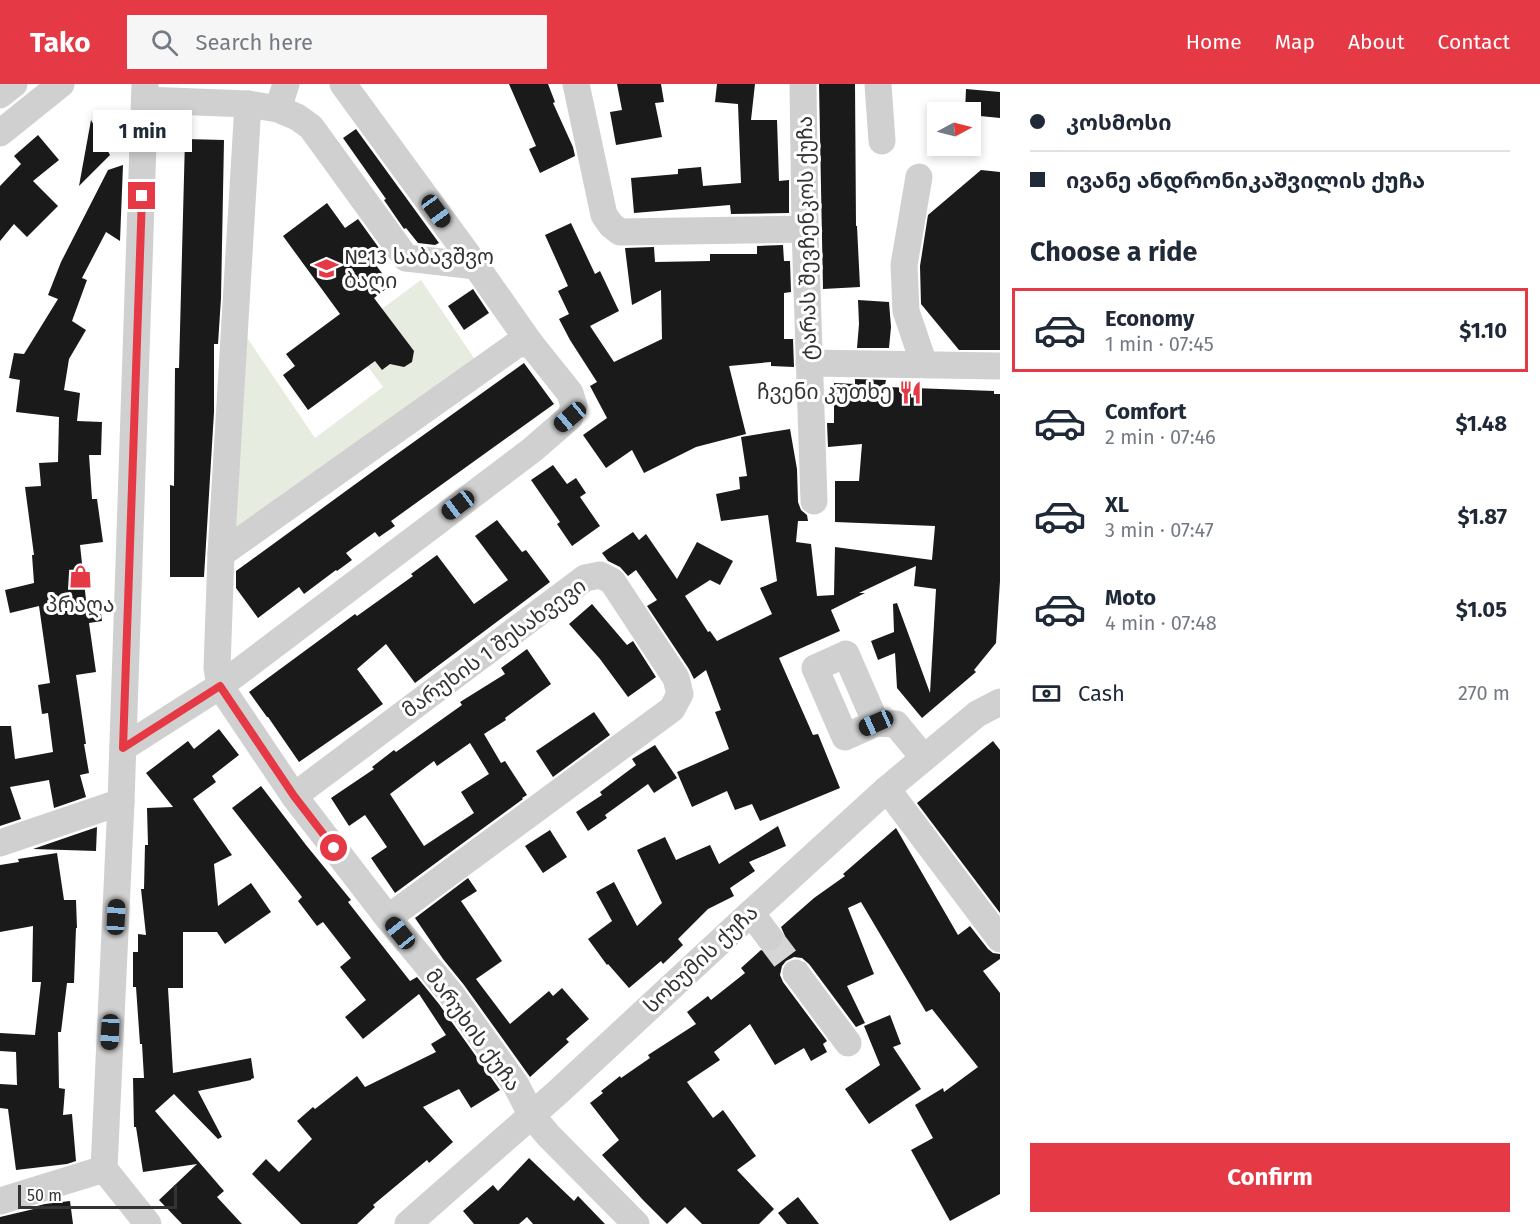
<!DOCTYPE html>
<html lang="en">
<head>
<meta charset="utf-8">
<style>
	:root { --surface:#fff; --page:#f6f6f7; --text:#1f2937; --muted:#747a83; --line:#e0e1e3; --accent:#e63946 }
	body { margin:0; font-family:"Fira Sans","Noto Sans Georgian",sans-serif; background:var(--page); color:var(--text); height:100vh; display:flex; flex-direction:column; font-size:22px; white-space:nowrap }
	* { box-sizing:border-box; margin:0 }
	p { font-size:20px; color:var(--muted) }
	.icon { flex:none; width:33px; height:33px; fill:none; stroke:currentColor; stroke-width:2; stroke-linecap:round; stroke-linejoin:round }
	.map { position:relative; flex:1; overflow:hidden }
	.sheet { display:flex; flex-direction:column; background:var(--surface); width:540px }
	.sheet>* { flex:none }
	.top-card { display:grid; align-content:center; height:132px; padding:0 30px; background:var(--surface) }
	.needle { width:39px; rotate:83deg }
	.fabs { position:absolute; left:927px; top:18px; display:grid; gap:12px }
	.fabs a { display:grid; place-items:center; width:54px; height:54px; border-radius:0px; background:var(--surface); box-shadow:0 3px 9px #0003; font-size:30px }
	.scale { position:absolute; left:18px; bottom:15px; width:159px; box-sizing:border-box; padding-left:6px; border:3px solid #333; border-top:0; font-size:16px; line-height:21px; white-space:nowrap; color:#333; -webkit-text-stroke:4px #fff; paint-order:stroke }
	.end { position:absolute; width:27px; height:27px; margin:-14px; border:8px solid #e63946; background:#fff; box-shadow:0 0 0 3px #fff }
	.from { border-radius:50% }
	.bubble { position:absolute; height:42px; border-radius:0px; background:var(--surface); box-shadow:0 3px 9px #0003; font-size:20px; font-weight:700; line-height:42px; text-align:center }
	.car { position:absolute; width:18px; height:36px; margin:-18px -9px; border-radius:8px; box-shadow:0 0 4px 2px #0007; background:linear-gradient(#222 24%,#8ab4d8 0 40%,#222 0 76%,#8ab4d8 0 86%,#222 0) }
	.top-card b { display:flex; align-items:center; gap:21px; height:57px; font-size:22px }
	.top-card b+b { border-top:2px solid var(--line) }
	.top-card i { width:15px; height:15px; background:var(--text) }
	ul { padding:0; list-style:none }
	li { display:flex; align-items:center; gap:18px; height:84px; margin:0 12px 9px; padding:0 18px; border:3px solid transparent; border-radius:0px }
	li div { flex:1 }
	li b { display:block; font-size:22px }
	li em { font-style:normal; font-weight:700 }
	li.active { border-color:var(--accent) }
	li>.icon { width:54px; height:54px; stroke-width:1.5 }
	h2 { padding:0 30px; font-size:27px; line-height:72px }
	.pay { display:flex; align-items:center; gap:15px; height:66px; padding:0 30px; font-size:22px }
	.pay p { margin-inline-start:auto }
	.button { display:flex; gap:12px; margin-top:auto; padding:12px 30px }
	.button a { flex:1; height:69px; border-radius:0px; background:var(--accent); color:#fff; font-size:24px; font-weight:700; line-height:69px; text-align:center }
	header { display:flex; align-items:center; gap:36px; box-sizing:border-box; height:84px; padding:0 30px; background:var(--accent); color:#fff }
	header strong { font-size:28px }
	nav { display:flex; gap:33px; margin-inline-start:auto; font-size:21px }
	.search { width:420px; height:54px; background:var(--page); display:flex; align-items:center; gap:15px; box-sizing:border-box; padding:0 21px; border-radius:0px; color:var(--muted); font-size:22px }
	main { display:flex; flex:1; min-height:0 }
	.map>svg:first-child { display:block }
</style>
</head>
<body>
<header>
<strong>Tako</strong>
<div class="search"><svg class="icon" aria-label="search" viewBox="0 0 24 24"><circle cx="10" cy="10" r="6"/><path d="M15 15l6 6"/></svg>Search here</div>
<nav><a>Home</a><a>Map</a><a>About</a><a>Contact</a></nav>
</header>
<main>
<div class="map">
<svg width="1000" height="1140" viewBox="0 0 1000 1140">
	<rect width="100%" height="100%" fill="#fff"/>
	<!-- green -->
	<polygon fill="#e6ecdf" points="421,196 482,286 221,470 235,236 315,354 383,303 345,252"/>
	<!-- building -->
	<g fill="#1a1a1a" fill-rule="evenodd">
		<polygon points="509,0 548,0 555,18 553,19 573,63 575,72 540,89 529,65 536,62"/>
		<polygon points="617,0 661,0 664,18 655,19 662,53 616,61 610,28 622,26"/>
		<polygon points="717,0 755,0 751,36 777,36 779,97 789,96 789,129 731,130 730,121 634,129 631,94 678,90 678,85 701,83 703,102 741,99 738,20 715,18"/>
		<polygon points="819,0 855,0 856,142 857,142 860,203 823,205"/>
		<polygon points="966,5 1000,8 1000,34 970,31 970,28 965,28"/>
		<polygon points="91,36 110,71 79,102"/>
		<polygon points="356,45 439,159 435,161 418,159 406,144 404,145 384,116 386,115 343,54"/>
		<polygon points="38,51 59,76 33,97 58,122 27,153 14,140 0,157 0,102 21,80 14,72"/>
		<polygon points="185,55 224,56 221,214 218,260 214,260 214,328 204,493 170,493 170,401 174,402 175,284 179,284"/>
		<polygon points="123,81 120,157 106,148 82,194 87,196 72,237 86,246 69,275 64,306 80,309 77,337 102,338 101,371 89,371 92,415 97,415 103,458 80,461 86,516 99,515 102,537 89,539 96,588 76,591 86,660 84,660 89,689 80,691 86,713 54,724 49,696 10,703 21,735 0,742 0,642 11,642 15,675 53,668 48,629 42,630 38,601 50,599 39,522 10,529 5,506 34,499 32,471 34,471 25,403 41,402 39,379 58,378 59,333 16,328 20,296 9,294 14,269 24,270 58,215 48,211 61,178 108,86"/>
		<polygon points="981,86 1000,88 1000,266 959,266 921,220 920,182 928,131"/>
		<polygon points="327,119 345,144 358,135 379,164 369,172 391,201 374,214 414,267 412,278 404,283 390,280 382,286 375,277 308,326 283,291 295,282 286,270 340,230 283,152"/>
		<polygon points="571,139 595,190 600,187 619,227 590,242 614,278 662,255 661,206 632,221 625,164 654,163 655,178 710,177 710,170 757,170 757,162 783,161 784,177 790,177 791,208 784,209 784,255 793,255 794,283 771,282 771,278 729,282 746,350 696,363 644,389 632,366 606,384 583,351 607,334 590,302 597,298 570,256 559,235 569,230 558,207 568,202 545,151"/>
		<polygon points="473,205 489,229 464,246 448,222"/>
		<polygon points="858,216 889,218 891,243 889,264 857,264 859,240"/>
		<polygon points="524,279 554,320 391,437 395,442 379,453 375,448 346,469 352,476 337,487 336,486 304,510 299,503 258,534 236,504 236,487 383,380"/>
		<polygon points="855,295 886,296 885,301 887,301 887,303 994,307 994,310 1000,310 1000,497 996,559 974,586 976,588 922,634 897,604 895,569 878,576 871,557 894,548 893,520 897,519 930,609 936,505 914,502 916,482 859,509 865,509 831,526 840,547 779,574 813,651 818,650 840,704 760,737 752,720 735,726 727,707 692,723 677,688 729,665 715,628 721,626 706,586 694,595 689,585 647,522 657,516 636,486 628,492 620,483 608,477 602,469 633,448 639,456 646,450 677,495 697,458 733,477 720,501 710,496 685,512 708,548 710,547 717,557 772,530 760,504 777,497 768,431 721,437 716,410 740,405 739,393 747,392 741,353 790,345 797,385 798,418 801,426 807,431 808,437 798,437 796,458 811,460 817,512 834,511 835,463 932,476 935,442 835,438 835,397 859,397 862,360 828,363 827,339 834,339 834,299 855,300"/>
		<polygon points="553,381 567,400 576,394 586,409 580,413 600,442 572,462 557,440 560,438 531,396"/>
		<polygon points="497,436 522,468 526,466 550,498 415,599 386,560 357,585 383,620 299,678 268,633 267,633 249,608 355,530 357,532 413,492 411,490 437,471 474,520 508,496 475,452"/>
		<polygon points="592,520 627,561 633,557 656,593 628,613 600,575 569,540"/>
		<path d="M527 565 551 600 505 634 506 636 484 650 501 679 505 677 527 711 522 714 523 715 395 809 371 774 387 763 365 731 349 742 331 714 374 685 372 683 394 666 396 668 462 621 460 618 505 590 501 584ZM470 659 489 690 461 708 474 729 424 762 390 710 434 677 437 682Z"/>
		<polygon points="594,628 610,651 553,693 536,667"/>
		<polygon points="219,645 239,671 212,692 216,698 193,715 232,771 214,780 218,822 251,799 271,828 225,860 217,848 183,848 183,904 168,904 173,989 251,974 254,994 251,995 251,996 198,1007 222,1053 218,1055 174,1010 155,1027 224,1107 217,1113 242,1140 182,1140 159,1116 197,1080 143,1088 136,1043 134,1043 133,994 144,994 142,960 140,960 136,903 133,903 133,868 138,868 138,850 146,851 141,805 144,805 145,761 148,761 147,724 173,723 146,689 188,657 194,665"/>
		<polygon points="993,657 1000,666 1000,829 917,719"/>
		<polygon points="655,661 677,694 654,709 648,700 605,731 607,734 588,747 576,728 602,711 600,708 636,681 632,675"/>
		<polygon points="261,702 306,761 351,816 348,818 410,897 417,893 439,920 500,1006 471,1024 459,1005 423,1023 453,1058 429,1079 427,1076 373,1121 375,1123 357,1140 301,1140 252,1090 266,1075 279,1088 312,1055 297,1037 313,1023 315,1025 357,992 365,1003 436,968 431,960 446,951 419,910 363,955 345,933 366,916 340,883 351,874 323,838 317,842 298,817 302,813 232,724"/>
		<polygon points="778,742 786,762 749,778 755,787 730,804 734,812 708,825 678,855 683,861 663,880 661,877 629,904 608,880 607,881 588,855 612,837 596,808 614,798 637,842 662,819 637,766 665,753 676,776 710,761 719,780"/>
		<polygon points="97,743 96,767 33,765"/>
		<polygon points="896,744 958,851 970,842 988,865 993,869 1000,870 1000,875 983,887 1000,909 1000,1110 950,1137 911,1066 933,1054 915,1021 943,1004 944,1008 978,983 932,925 926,928 861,818 848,824 874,890 847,902 865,939 856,943 809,880 802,874 794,873 786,877 782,882 780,891 783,898 827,957 823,960 827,968 811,977 804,964 775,981 750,940 714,968 720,976 687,998 713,1034 723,1026 756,1072 737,1086 774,1125 759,1140 702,1140 685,1123 667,1140 643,1116 602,1071 619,1056 590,1019 603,1009 601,1007 620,992 621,994 650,974 648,971 696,940 687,928 708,912 711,916 745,889 741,884 761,866 770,869 779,865 784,859 785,852 781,843 814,814 845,792 843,790"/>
		<polygon points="550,746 567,773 543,789 525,762"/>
		<polygon points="57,769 64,816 76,816 77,844 76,844 74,899 67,899 61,948 58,948 59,1004 65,1005 63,1031 72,1030 76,1077 67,1080 16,1086 8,1025 0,1024 0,1000 17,1001 16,968 0,967 0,949 35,951 41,898 32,898 33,842 0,848 0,781 19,778 18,775"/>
		<polygon points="468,794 477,807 461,817 502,877 476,895 510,940 549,907 553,912 562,904 589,935 566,955 569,958 530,993 464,901 443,875 415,834"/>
		<polygon points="890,931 901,960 893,963 921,1005 869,1040 845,1005 880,981 864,942"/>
		<polygon points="529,1074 574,1117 578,1112 605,1140 533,1140 527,1133 519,1140 474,1140 463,1127 493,1101 498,1107"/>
		<polygon points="798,1113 819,1140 787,1140 778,1129"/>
		<polygon points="70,1117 73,1140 0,1140 0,1133 38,1124 37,1122 45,1120"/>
	</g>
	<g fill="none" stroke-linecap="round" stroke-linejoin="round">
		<!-- minor-tunnel -->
		<polyline stroke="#d6d6d6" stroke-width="27" stroke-dasharray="27 14" stroke-linecap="butt" points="769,853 796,889"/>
		<!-- minor -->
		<g stroke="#d0d0d0" stroke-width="27">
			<polyline points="145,0 121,718 104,1085 148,1140"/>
			<polyline points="343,0 476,182"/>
			<polyline points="576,0 604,131 611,141 620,148 805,145"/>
			<polyline points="803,0 805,145 814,417"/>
			<polyline points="878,0 882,57"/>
			<polyline points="0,11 14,0"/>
			<polyline points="248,20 221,470 217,584 220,602 294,712 388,834 451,910 516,1001 532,1032 548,1051 636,1140"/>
			<polyline points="278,25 286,0"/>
			<polyline points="0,49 61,0"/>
			<polyline points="919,93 904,181 906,227 924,280"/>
			<polyline points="809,279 1000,282"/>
			<polyline points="221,470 516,261 530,259"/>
			<polyline points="876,639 846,570 815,584 845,653 876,639 896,640 924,674"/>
			<polyline points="123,664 220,602 532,366 570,333 574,322 570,309 530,259 476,182 406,174 311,43 297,33 278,25 248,20 145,16"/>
			<polyline points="887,705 1000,855"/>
			<polyline points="294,712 585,494 600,491 612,497 676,594 680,610 672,625 388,834"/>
			<polyline points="0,759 121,718"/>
			<polyline points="751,829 769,853"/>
			<polyline points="796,889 848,959"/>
			<polyline points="0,1117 104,1085"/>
			<polyline points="408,1140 557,1009 751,829 887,705 977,630 1000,618"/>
		</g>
	</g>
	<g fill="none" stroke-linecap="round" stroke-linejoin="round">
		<!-- route -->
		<polyline stroke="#e63946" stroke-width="8" points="142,112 123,664 220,602 294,712 334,764"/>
	</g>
	<!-- icons -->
	<defs>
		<symbol id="school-bare" viewBox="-9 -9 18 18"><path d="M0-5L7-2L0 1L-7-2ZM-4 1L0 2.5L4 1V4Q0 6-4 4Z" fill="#e63946" stroke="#fff" stroke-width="2.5" paint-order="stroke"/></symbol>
		<symbol id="restaurant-bare" viewBox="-9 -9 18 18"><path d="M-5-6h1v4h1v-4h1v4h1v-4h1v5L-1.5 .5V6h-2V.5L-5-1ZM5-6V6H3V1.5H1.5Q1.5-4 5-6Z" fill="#e63946" stroke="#fff" stroke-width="2.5" paint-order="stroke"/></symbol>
		<symbol id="shop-bare" viewBox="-9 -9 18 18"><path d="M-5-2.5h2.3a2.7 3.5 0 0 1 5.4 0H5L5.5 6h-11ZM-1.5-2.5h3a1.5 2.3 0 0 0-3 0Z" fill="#e63946" stroke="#fff" stroke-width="2.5" paint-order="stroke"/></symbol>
	</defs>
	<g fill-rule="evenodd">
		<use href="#school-bare" x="310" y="168" width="33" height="33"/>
		<use href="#restaurant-bare" x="894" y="292" width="33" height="33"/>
		<use href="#shop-bare" x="64" y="476" width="33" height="33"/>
	</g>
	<g text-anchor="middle" stroke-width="6" stroke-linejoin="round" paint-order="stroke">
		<!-- street labels -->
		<g font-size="21" fill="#333" stroke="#fff">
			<text transform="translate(807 154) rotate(-91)" y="7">ტარას შევჩენკოს ქუჩა</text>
			<text transform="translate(494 564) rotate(-36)" y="7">მარუხის 1 შესახვევი</text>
			<text transform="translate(701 875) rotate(-43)" y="7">სოხუმის ქუჩა</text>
			<text transform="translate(473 946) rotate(54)" y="7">მარუხის ქუჩა</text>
		</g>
		<!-- poi labels -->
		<g font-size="21" fill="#333" stroke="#fff" text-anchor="start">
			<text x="344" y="180">№13 საბავშვო<tspan x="344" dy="24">ბაღი</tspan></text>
			<text x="892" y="315" text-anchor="end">ჩვენი კუთხე</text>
			<text x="80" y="528" text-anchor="middle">პრაღა</text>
		</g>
	</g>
</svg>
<div class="fabs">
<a><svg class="needle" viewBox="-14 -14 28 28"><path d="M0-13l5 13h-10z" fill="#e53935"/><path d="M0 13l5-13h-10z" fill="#747a83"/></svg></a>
</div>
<div class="scale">50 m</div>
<i class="end from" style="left:334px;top:764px"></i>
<i class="end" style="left:142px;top:112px"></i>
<div class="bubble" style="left:93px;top:26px;width:99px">1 min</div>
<i class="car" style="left:436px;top:127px;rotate:144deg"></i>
<i class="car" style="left:570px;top:333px;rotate:230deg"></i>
<i class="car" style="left:458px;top:421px;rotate:233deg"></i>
<i class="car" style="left:876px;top:639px;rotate:246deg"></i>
<i class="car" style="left:116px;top:833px;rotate:3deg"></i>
<i class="car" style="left:400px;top:849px;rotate:321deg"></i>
<i class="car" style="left:110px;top:948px;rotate:183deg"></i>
</div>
<section class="sheet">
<div class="top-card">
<b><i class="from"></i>კოსმოსი</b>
<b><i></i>ივანე ანდრონიკაშვილის ქუჩა</b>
</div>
<h2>Choose a ride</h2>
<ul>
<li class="active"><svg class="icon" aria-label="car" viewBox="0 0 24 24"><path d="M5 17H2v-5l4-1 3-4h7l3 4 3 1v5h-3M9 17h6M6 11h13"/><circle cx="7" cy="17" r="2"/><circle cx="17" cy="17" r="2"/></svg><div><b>Economy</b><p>1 min · 07:45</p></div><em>$1.10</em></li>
<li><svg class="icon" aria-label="car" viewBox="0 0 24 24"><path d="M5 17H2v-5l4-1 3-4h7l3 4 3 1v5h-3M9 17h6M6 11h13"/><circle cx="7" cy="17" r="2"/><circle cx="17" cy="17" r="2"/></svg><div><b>Comfort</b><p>2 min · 07:46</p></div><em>$1.48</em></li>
<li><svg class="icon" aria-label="car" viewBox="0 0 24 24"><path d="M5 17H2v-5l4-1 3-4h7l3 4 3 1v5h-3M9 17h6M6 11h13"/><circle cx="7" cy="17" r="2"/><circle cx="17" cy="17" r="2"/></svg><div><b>XL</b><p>3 min · 07:47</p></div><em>$1.87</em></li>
<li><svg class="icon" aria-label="car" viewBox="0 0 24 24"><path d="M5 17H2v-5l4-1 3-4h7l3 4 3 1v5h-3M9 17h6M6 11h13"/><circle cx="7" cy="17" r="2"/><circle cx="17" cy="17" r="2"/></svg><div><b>Moto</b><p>4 min · 07:48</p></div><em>$1.05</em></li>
</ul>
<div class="pay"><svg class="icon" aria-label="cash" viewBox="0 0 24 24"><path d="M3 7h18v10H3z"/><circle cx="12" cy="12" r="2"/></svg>Cash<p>270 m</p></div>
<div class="button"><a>Confirm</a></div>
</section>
</main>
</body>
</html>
